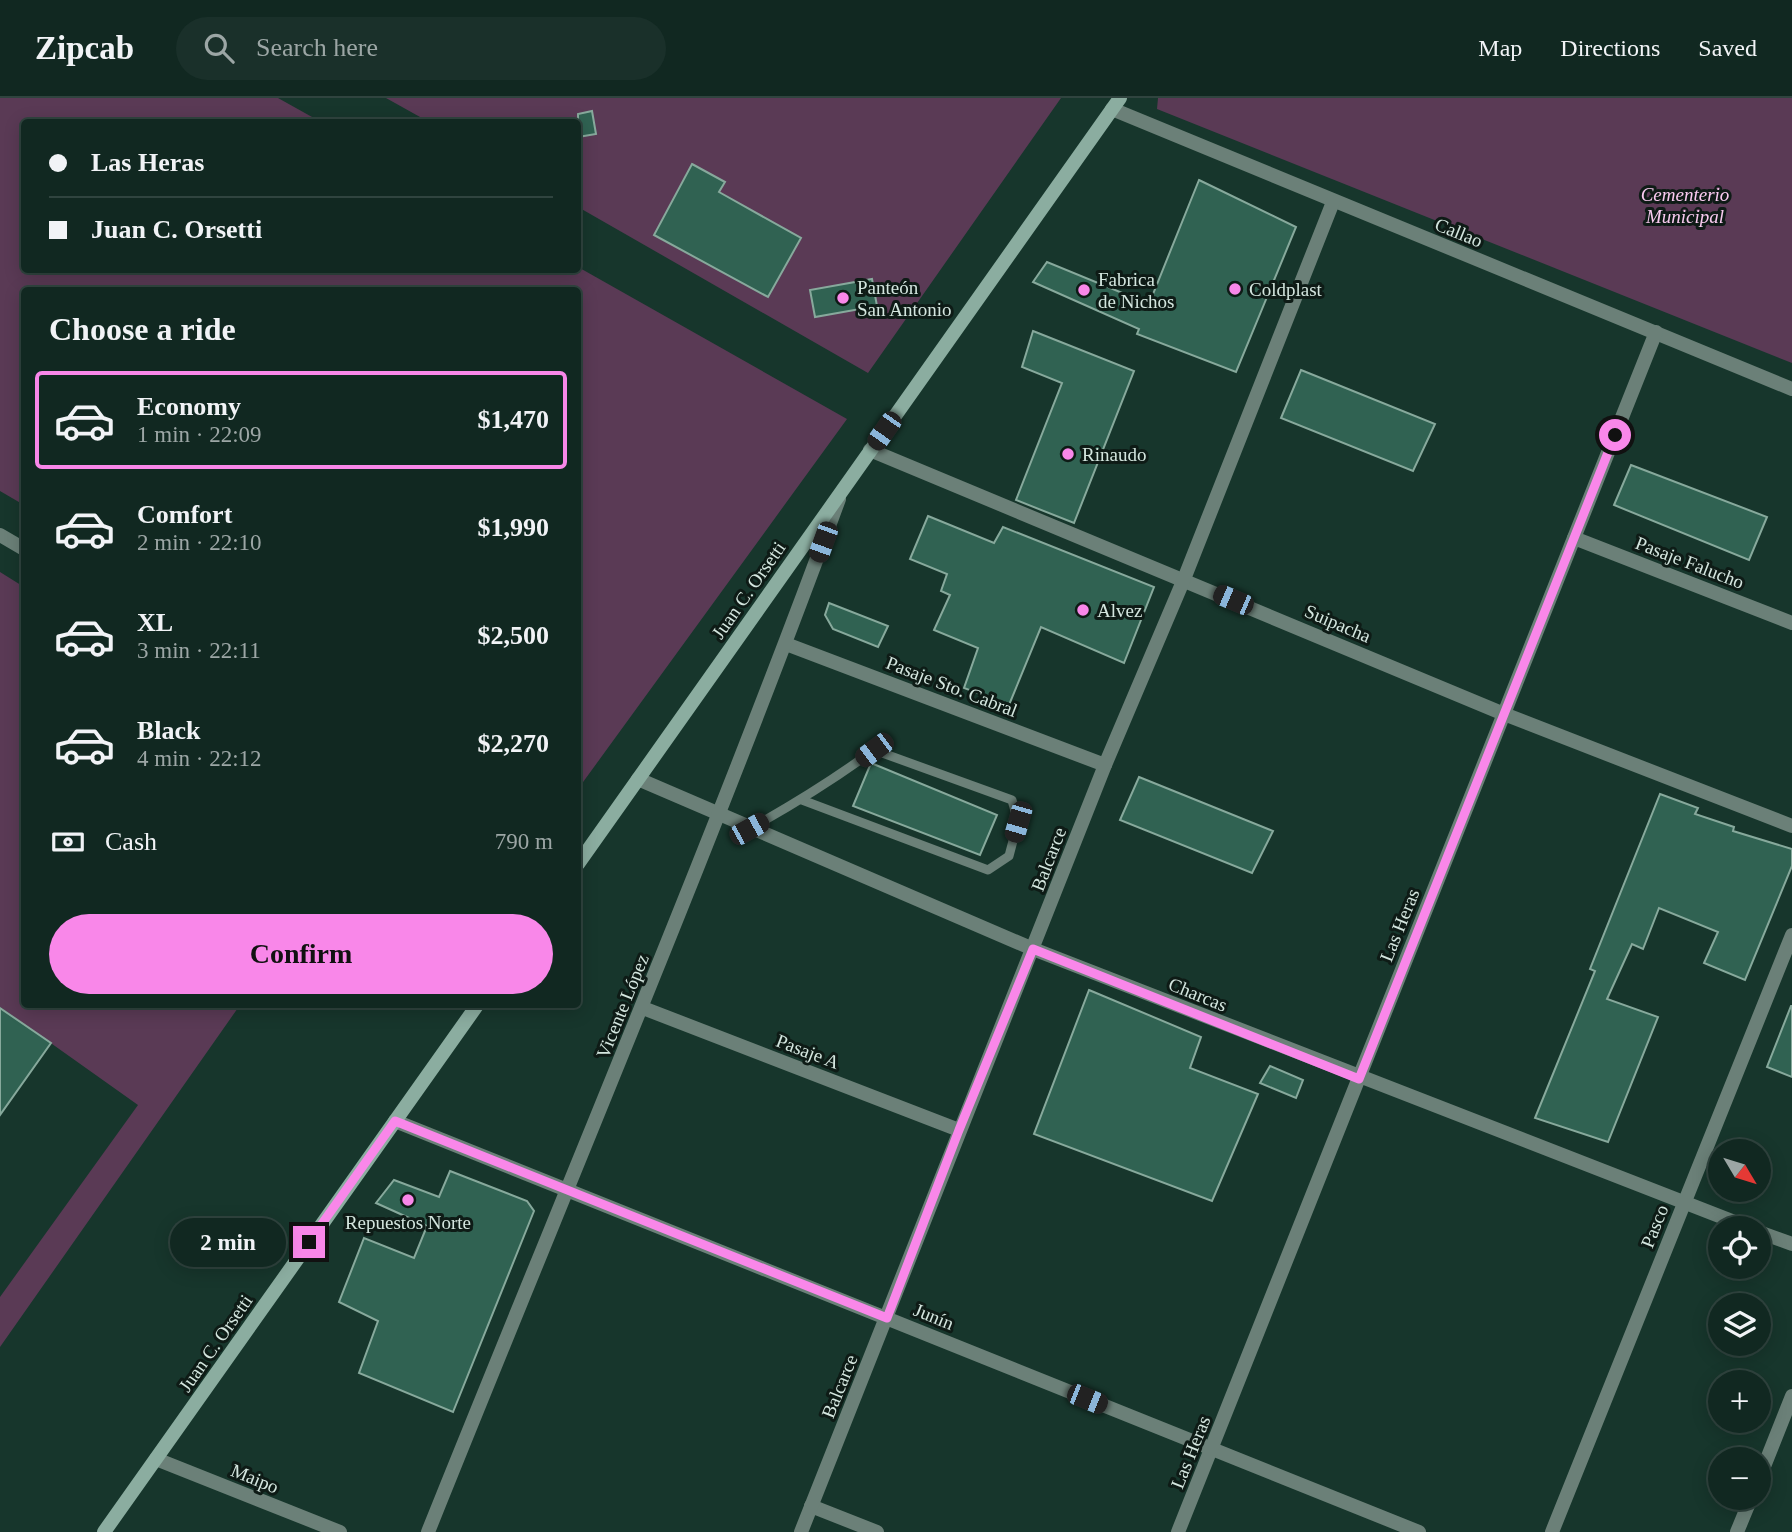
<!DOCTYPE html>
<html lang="en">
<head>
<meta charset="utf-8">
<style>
	:root { --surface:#112821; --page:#1a302a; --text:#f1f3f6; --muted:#9ca6a5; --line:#30443f; --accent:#f987e9 }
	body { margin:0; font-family:Georgia,serif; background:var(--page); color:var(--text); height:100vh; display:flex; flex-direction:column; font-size:26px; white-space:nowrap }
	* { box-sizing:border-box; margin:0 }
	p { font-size:23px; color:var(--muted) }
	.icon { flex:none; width:38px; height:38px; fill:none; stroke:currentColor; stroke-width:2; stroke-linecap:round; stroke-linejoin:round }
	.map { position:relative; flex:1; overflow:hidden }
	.side { position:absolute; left:21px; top:189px; width:560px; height:721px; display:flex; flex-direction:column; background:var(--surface); border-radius:7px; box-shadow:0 4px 18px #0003,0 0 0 2px var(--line) }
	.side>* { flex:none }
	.banner { position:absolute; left:21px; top:21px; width:560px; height:154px; border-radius:7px; box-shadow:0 4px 18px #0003,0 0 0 2px var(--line); display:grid; align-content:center; height:154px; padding:0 28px; background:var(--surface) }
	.needle { width:46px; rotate:128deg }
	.controls { position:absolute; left:1708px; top:1041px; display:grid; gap:14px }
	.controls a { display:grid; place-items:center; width:63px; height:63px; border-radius:50%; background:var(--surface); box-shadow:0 4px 18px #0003,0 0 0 2px var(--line); font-size:35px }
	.end { position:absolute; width:32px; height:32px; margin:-16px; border:9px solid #f987e9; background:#111; box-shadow:0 0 0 4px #111 }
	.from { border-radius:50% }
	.bubble { position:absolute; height:49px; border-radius:24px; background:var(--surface); box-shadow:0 4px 18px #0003,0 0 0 2px var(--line); font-size:23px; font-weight:600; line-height:49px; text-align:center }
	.car { position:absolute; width:21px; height:42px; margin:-21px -10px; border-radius:9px; box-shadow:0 0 5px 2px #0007; background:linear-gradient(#222 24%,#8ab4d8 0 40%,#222 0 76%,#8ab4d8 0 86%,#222 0) }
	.banner b { display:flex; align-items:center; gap:24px; height:66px; font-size:26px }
	.banner b+b { border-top:2px solid var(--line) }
	.banner i { width:18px; height:18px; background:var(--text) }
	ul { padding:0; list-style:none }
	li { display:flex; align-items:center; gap:21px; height:98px; margin:0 14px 10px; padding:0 14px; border:4px solid transparent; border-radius:7px }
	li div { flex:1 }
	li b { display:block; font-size:26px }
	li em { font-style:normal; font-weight:600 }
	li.on { border-color:var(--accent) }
	li>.icon { width:63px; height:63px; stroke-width:1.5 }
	h2 { padding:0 28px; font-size:32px; line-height:84px }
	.pay { display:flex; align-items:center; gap:18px; height:77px; padding:0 28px; font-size:26px }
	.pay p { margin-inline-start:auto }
	.action { display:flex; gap:14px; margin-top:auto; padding:14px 28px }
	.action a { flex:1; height:80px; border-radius:42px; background:var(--accent); color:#111; font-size:28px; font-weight:600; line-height:80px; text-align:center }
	header { display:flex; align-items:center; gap:42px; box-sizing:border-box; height:98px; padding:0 35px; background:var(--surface); border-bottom:2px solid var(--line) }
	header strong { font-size:33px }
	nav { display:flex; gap:38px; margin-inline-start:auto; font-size:24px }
	.search { width:490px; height:63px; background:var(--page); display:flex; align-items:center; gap:18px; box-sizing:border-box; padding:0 24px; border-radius:38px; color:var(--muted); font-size:26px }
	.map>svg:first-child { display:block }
</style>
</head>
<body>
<header>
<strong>Zipcab</strong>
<div class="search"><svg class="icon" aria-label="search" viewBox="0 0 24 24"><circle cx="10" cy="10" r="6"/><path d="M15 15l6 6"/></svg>Search here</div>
<nav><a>Map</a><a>Directions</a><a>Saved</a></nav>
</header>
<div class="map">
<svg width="1792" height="1434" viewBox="0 0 1792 1434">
	<rect width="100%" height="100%" fill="#17362c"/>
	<!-- green -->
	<g fill="#5a3a55">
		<polygon points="0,0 278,0 321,24 24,24 24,172 578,172 578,169 847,321 578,691 578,192 24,192 24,407 0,393"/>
		<polygon points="386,0 1061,0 868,275 578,109 578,24 429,24"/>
		<polygon points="1158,0 1792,0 1792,265 1157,11"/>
		<polygon points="0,474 24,489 24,906 240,907 0,1249 0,1199 138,1007 0,909"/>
	</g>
	<!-- building -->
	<g fill="#306252" stroke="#87a99c" stroke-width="2">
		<polygon points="592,13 596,36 578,39 578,16"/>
		<polygon points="692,66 725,84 719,94 801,140 768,199 654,137"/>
		<polygon points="1199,82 1296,129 1236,274 1137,236 1139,231 1033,184 1047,164 1149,206"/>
		<polygon points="872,181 877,208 815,219 810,192"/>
		<polygon points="1033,233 1134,273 1074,425 1016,402 1062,285 1022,269"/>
		<polygon points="1301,272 1435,326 1413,373 1281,320"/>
		<polygon points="1631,367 1767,419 1749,462 1614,407"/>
		<polygon points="928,418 994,445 1003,429 1154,489 1124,565 1041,529 1009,607 964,590 978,550 934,532 950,497 941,493 947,476 910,461"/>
		<polygon points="829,505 888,528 878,549 833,531 825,517"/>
		<polygon points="871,665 997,717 980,757 853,708"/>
		<polygon points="1139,679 1273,733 1252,775 1120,722"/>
		<polygon points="1660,696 1698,710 1695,716 1734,729 1733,733 1792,751 1792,768 1745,882 1704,865 1718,834 1659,810 1643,851 1632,846 1607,901 1658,919 1608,1044 1535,1020 1595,873 1590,871"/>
		<polygon points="1089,892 1201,939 1190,970 1258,996 1212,1103 1034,1036"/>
		<polygon points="1791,908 1792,908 1792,979 1767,969"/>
		<polygon points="0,910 51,945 0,1017"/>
		<polygon points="1270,968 1303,982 1296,1000 1260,985"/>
		<polygon points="450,1073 527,1103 534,1113 453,1314 359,1275 378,1223 339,1204 364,1140 414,1160 427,1128 376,1105 394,1082 439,1099"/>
	</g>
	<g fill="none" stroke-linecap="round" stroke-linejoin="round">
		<!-- lane -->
		<path stroke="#6b8078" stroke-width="9" d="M751 730C796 705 833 682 874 652L1012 702 1018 724 1009 758 988 772 802 702"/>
		<!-- street -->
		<g stroke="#6b8078" stroke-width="14">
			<polyline points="1112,11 1792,291"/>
			<polyline points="870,352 1504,616 1792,728"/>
			<polyline points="0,437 24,451"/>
			<polyline points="1574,440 1792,525"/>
			<polyline points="786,546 1105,667"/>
			<polyline points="638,681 1033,851 1750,1130"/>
			<polyline points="643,910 959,1032"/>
			<polyline points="395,1023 1419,1434"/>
			<polyline points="1759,1134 1792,1146"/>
			<polyline points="156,1361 340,1434"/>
			<polyline points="1759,1381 1792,1298"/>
			<polyline points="811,1408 877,1434"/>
			<path d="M428 1434C566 1090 711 749 839 401"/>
			<polyline points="801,1434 1105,667 1184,481 1333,104"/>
			<polyline points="1178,1434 1656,234"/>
			<polyline points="1552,1434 1792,837"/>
			<polyline points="1737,1434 1751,1400"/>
		</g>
		<!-- secondary -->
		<g stroke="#8bada0" stroke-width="14">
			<polyline points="578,766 1120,0"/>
			<polyline points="104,1434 478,906"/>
		</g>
	</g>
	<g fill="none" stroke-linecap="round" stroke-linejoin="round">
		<!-- route -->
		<polyline stroke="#f987e9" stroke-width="9" points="309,1144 395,1023 887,1220 959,1032 1033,851 1359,981 1615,337"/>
	</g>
	<!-- markers -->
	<g fill="#f987e9" stroke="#0e1b16" stroke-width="2.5">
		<circle cx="1235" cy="191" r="7"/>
		<circle cx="1084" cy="192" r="7"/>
		<circle cx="843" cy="200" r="7"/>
		<circle cx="1068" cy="356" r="7"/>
		<circle cx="1083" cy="512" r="7"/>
		<circle cx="408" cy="1102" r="7"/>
	</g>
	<g text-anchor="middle" stroke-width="6" stroke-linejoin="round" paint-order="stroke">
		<!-- park labels -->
		<g font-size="19" font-style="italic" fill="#f9caf0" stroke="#0e1b16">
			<text x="1685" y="103">Cementerio<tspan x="1685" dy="22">Municipal</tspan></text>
		</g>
		<!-- street labels -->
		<g font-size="19" fill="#d4e6df" stroke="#0e1b16">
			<text transform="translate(1459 134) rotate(22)" y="7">Callao</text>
			<text transform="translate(1690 464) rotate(21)" y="7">Pasaje Falucho</text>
			<text transform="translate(748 492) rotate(-55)" y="7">Juan C. Orsetti</text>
			<text transform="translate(1338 525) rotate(23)" y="7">Suipacha</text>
			<text transform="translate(952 588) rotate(21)" y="7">Pasaje Sto. Cabral</text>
			<text transform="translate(1048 761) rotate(-69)" y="7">Balcarce</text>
			<text transform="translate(1399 827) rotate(-68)" y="7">Las Heras</text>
			<text transform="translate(1198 896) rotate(22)" y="7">Charcas</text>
			<text transform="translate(622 908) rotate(-68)" y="7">Vicente López</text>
			<text transform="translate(808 953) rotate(21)" y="7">Pasaje A</text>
			<text transform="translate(1654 1128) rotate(-68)" y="7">Pasco</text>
			<text transform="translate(934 1218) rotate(22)" y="7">Junín</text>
			<text transform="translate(215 1245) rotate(-55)" y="7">Juan C. Orsetti</text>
			<text transform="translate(839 1288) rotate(-68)" y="7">Balcarce</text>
			<text transform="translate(1190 1354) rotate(-68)" y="7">Las Heras</text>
			<text transform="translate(255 1380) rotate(22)" y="7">Maipo</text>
		</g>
		<!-- poi labels -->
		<g font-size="19" fill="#d4e6df" stroke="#0e1b16" text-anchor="start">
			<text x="1098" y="188">Fabrica<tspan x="1098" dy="22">de Nichos</tspan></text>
			<text x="857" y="196">Panteón<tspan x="857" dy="22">San Antonio</tspan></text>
			<text x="1249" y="198">Coldplast</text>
			<text x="1082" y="363">Rinaudo</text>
			<text x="1097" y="519">Alvez</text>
			<text x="408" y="1131" text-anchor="middle">Repuestos Norte</text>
		</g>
	</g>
</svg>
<div class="controls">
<a><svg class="needle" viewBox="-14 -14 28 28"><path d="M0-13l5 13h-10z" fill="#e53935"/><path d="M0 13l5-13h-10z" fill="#9ca6a5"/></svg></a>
<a><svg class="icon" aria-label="locate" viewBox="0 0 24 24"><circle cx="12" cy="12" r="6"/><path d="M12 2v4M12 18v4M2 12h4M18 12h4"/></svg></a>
<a><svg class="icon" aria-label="layers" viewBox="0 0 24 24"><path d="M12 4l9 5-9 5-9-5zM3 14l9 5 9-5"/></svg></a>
<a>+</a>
<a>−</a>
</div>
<i class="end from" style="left:1615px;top:337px"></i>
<i class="end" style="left:309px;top:1144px"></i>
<div class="bubble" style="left:170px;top:1120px;width:116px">2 min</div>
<i class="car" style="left:884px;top:333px;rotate:215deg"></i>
<i class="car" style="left:823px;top:444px;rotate:200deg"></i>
<i class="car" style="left:1233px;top:502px;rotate:293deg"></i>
<i class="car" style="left:874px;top:652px;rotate:233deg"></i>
<i class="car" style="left:1018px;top:724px;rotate:196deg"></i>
<i class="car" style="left:749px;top:731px;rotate:61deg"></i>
<i class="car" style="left:1087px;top:1301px;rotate:112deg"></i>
<div class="banner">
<b><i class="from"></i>Las Heras</b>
<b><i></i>Juan C. Orsetti</b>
</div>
<section class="side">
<h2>Choose a ride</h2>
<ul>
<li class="on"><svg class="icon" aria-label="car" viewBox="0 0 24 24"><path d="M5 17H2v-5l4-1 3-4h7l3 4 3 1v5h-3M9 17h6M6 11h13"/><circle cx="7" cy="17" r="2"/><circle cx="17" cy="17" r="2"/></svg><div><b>Economy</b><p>1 min · 22:09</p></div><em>$1,470</em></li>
<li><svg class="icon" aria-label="car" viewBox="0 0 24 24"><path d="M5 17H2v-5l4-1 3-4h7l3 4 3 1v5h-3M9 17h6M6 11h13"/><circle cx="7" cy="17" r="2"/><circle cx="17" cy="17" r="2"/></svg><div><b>Comfort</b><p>2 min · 22:10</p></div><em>$1,990</em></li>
<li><svg class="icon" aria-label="car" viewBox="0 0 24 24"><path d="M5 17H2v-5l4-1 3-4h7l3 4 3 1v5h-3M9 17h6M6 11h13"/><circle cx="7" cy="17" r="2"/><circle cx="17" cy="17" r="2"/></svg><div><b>XL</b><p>3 min · 22:11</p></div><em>$2,500</em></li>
<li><svg class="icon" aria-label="car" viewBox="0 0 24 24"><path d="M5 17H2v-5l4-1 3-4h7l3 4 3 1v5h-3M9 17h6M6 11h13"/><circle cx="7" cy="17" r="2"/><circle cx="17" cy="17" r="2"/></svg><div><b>Black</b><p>4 min · 22:12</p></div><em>$2,270</em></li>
</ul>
<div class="pay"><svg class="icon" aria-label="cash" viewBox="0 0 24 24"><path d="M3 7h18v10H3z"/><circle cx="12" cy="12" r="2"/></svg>Cash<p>790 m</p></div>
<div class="action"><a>Confirm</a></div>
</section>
</div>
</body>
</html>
